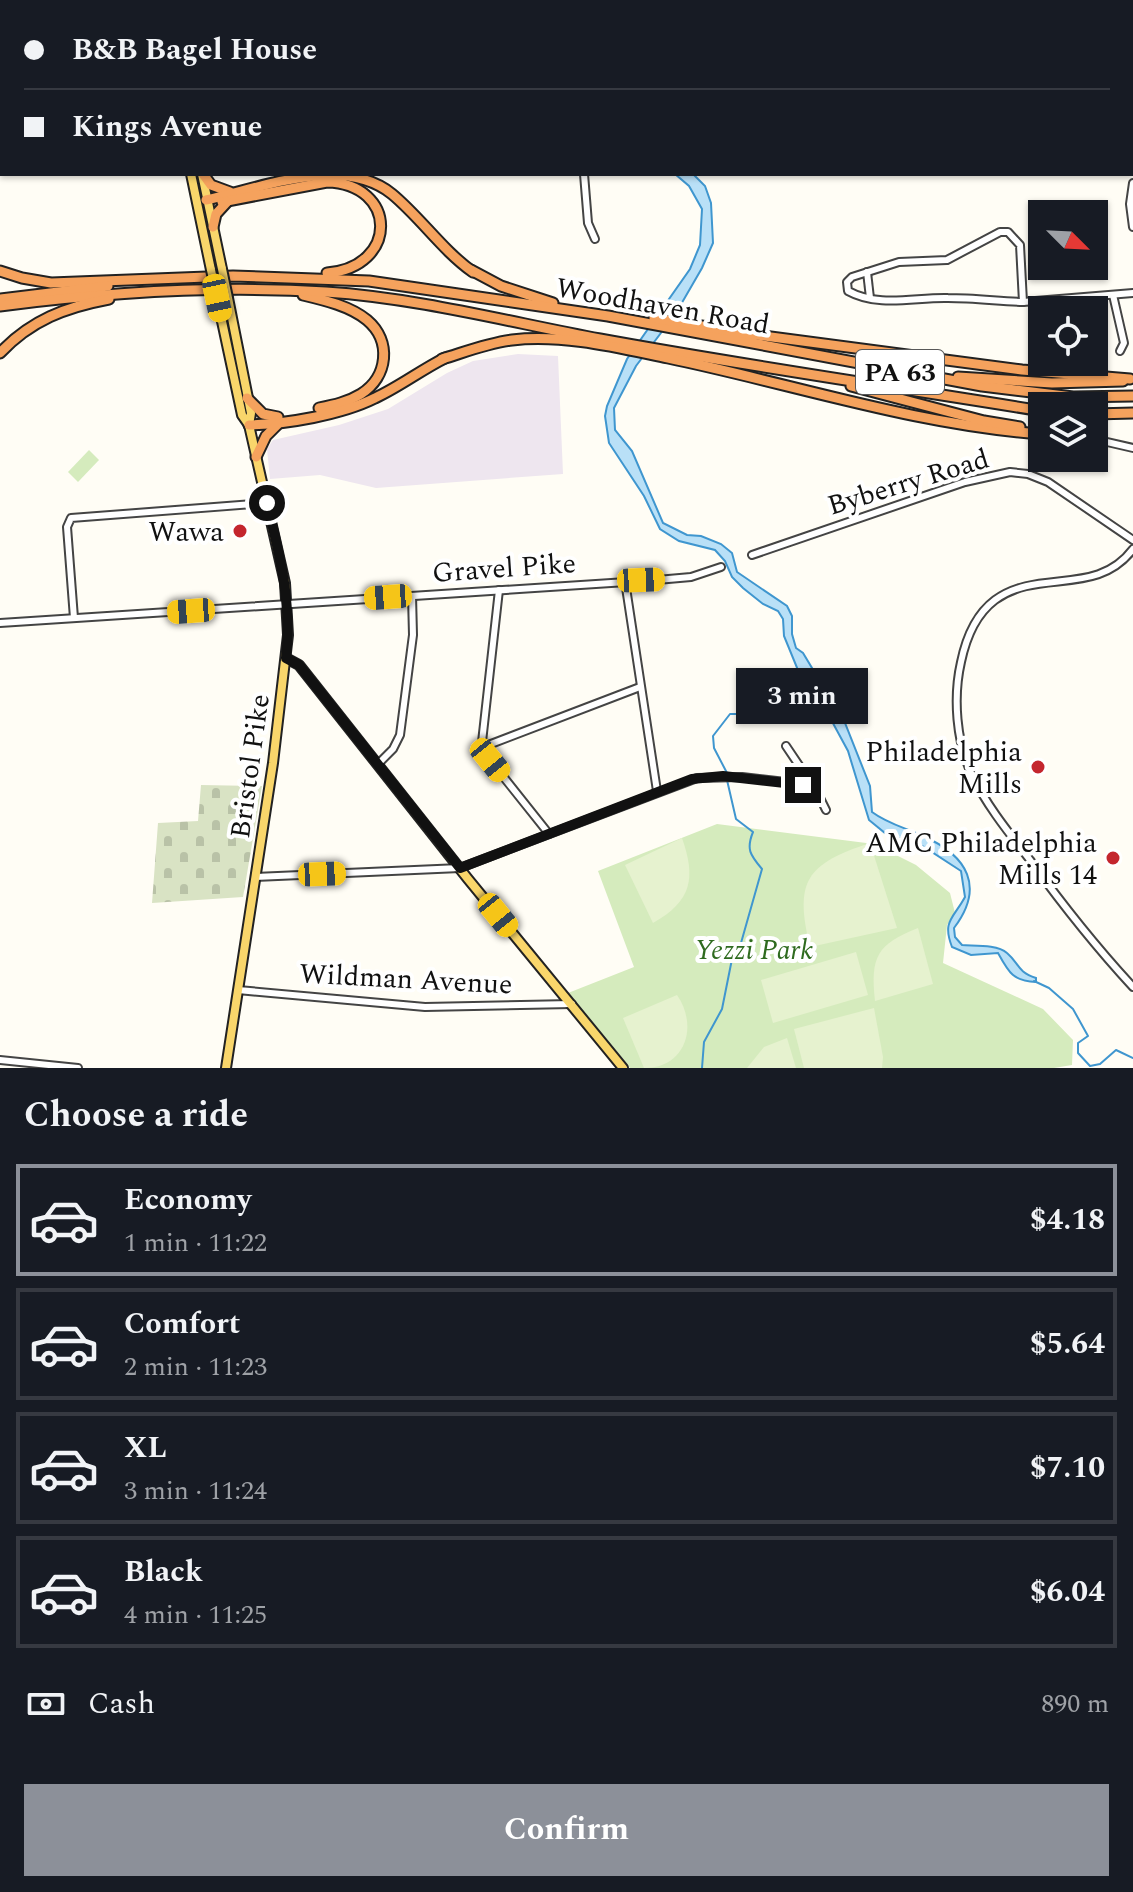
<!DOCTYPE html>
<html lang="en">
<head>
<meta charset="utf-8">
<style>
	:root { --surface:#171b24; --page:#20242c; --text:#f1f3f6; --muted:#9ea1a6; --line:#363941; --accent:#8c9099 }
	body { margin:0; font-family:Spectral,serif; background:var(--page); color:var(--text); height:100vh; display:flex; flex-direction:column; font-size:30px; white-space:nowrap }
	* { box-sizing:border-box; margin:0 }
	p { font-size:26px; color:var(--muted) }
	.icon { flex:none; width:44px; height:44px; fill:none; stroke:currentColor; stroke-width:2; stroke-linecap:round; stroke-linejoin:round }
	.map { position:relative; height:1068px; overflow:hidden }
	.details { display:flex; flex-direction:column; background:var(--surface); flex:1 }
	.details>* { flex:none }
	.banner { position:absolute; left:0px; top:0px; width:1134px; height:176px; box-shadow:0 2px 6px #0004; display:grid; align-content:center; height:176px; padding:0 24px; background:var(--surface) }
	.needle { width:52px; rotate:114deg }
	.fabs { position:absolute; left:1028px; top:200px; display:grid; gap:16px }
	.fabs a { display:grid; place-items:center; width:80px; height:80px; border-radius:0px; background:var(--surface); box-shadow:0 2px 6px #0004; font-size:40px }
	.end { position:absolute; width:36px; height:36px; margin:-18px; border:10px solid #111; background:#fff; box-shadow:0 0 0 4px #fff }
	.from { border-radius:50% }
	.bubble { position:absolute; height:56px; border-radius:0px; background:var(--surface); box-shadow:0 2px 6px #0004; font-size:26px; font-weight:700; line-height:56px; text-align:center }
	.car { position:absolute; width:24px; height:48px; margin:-24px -12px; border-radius:10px; box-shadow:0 0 6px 2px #0007; background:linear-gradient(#f5c518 24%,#345 0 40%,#f5c518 0 76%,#345 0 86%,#f5c518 0) }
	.banner b { display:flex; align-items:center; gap:28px; height:76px; font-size:30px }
	.banner b+b { border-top:2px solid var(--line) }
	.banner i { width:20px; height:20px; background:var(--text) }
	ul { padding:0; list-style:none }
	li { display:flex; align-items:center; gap:24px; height:112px; margin:0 16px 12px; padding:0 8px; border:4px solid var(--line); border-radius:0px }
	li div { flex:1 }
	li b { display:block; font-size:30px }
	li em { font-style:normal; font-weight:700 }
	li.current { border-color:var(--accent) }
	li>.icon { width:72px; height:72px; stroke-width:1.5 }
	h2 { padding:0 24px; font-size:36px; line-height:96px }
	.pay { display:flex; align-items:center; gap:20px; height:88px; padding:0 24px; font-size:30px }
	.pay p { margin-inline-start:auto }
	.cta { display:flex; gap:16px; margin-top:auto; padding:16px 24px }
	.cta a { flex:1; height:92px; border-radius:0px; background:var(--accent); color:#fff; font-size:32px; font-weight:700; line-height:92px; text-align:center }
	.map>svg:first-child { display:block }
</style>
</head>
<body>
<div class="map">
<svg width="1133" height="1068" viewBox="0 0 1133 1068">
	<defs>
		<pattern id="cemetery-stones" width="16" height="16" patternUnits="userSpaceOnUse" patternTransform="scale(2)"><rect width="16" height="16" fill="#d9e3c4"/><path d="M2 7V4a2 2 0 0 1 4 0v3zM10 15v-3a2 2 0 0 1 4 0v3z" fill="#b9c2a7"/></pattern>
	</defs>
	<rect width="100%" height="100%" fill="#fffdf5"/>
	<!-- industrial -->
	<polygon fill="#eee6ef" points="518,354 558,356 563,474 376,488 320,475 270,479 267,449 273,440 339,425 388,409 447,373 473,361"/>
	<!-- grass -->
	<g fill="#d5ebbd">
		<polygon points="89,450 99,460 78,482 68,472"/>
		<polygon points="717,824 874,844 916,865 950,893 955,913 947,925 943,963 1043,1009 1073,1040 1072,1065 1054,1068 630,1068 568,993 634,967 598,871"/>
	</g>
	<!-- cemetery -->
	<polygon fill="url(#cemetery-stones)" points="201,785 262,786 243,897 152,903 158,823 198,821"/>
	<!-- pitch -->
	<g fill="#e6f2cf">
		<path d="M682 838C696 878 692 901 653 923L625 865Z"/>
		<path d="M870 843 897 928 810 947C794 881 806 864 870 843Z"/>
		<path d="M918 928 933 984 875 1001C870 957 877 944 918 928Z"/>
		<polygon points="856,952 868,995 773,1023 761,980"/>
		<path d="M677 995C699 1027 685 1068 644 1068L623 1018Z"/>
		<polygon points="874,1008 883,1057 882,1068 804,1068 794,1029"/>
		<polygon points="787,1038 796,1068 747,1068 764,1047"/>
	</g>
	<!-- water -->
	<path fill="#b9e0f7" stroke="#3f96cf" stroke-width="2" d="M675 174H693L705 186 711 203 713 243 702 268 676 313 636 366 614 408 615 430 632 451 663 523 687 535 701 536 721 544 732 553 737 572 787 606 792 616V634L796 648 803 653 845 723 870 786 872 812C888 824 906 828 923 836 968 856 985 887 954 928L955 937 962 945C974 946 997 944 1007 953 1019 963 1017 972 1036 978V982C1013 981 1009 973 998 953L971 955 952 947C942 921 953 919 965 897L961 871 924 847 885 833 869 820 848 751 828 714 802 680 784 636 783 619 778 611 763 604 743 588 732 577 725 561 715 550 679 541 660 529 644 496 609 443 605 416 607 406 627 359 690 269 700 245 702 209 689 186Z"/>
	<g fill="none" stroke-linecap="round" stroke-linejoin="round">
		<!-- stream -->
		<g stroke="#3f96cf" stroke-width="2">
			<polyline points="727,773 714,748 713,736 730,714 795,714 818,698"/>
			<polyline points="1034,981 1049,988 1073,1009 1088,1036 1078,1043 1078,1053 1090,1066 1100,1064 1116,1050 1133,1058"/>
			<path d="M702 1068 704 1042 722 1009 732 959 739 950 762 869C750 855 746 849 753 832L736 819 727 780"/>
		</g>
		<defs>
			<g id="minor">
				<polyline points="856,0 857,2"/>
				<polyline points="1035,0 1035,2"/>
				<polyline points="1111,0 1112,2"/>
				<polyline points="611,2 611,0"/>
				<polyline points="940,2 944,0"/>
				<polyline points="1132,40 1133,40"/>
				<polyline points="1132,104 1133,105"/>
				<polyline points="584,174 588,223 595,239"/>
				<polyline points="1133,183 1130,204 1133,227"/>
				<path d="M1000 232H1008L1020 245 1023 302C998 301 973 298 948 298 915 297 879 308 848 291L847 282 852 277 899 262 947 260Z"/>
				<polyline points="867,272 870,298"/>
				<polyline points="1113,295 1124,343 1120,351"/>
				<polyline points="1023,302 1133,293"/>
				<polyline points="1094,439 1133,448"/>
				<path d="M1133 549C1097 597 1039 568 995 600 975 615 966 638 961 662 953 697 956 742 972 775 987 806 1009 833 1030 860 1062 904 1096 947 1133 987"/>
				<polyline points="752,555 965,482 1010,472 1028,474 1048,482 1133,540"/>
				<polyline points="625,581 657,791"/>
				<polyline points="499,590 482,742 490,760 549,834"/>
				<polyline points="74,618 67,527 71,518 267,503"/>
				<polyline points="0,623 657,580 691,577 721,567"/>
				<polyline points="786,746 817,792 826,810"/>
				<polyline points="483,747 640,687"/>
				<polyline points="378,764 393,749 400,735 413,635 412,596"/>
				<polyline points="255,877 460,868 697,778 742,777 812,785"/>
				<polyline points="238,990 425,1007 572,1004"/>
				<polyline points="0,1060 78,1068"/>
			</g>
			<g id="major">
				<polyline points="162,0 162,2"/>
				<polyline points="191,174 211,270"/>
				<polyline points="202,174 222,269"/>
				<polyline points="217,298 242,415 249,425 285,583 288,635 273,763 226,1068"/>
				<polyline points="228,298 251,413 249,425"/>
				<polyline points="286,658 299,665 468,879 623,1068"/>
			</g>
			<g id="highway">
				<polyline points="203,174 211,185 230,192"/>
				<path d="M206 200C262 188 342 154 392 194 421 218 442 250 473 272"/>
				<path d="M222 202 327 182C398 184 399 267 327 273"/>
				<polyline points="213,227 216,214 227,202"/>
				<polyline points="471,270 501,286 553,303"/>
				<polyline points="0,271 22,278 51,283 233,276 369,281 608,316 982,386 1073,397 1133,396"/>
				<path d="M303 295C324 300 350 306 367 320 392 341 388 377 361 394 348 402 334 405 319 408"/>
				<polyline points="0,299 108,286"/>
				<path d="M0 306C108 292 217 285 326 292 418 298 509 322 600 339 747 366 895 387 1042 411"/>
				<polyline points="654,318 749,334 1022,370 1130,379"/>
				<path d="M0 353C31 320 66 307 109 299"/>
				<path d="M442 359C465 352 488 343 512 340 564 334 619 348 668 358 793 384 915 425 1042 434"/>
				<polyline points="958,377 1052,383 1123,381"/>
				<polyline points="851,386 984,421 1020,427"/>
				<polyline points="247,398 263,414 278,417"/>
				<polyline points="1094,414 1133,413"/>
				<path d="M249 425C286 424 341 415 375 398 399 387 421 370 445 358"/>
				<polyline points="256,457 266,436 278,424"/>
			</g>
		</defs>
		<!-- minor casing -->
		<use href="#minor" stroke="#444" stroke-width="10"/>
		<!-- major casing -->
		<use href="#major" stroke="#222" stroke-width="12"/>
		<!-- highway casing -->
		<use href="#highway" stroke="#222" stroke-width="13"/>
		<!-- minor -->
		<use href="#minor" stroke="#fff" stroke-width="6"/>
		<!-- major -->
		<use href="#major" stroke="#f9d66b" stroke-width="8"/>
		<!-- highway -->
		<use href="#highway" stroke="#f5a25d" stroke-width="9"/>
		<defs>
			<g id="major-bridge">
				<polyline points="222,269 228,298"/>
				<polyline points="211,270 217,298"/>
			</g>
		</defs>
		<!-- major-bridge casing -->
		<use href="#major-bridge" stroke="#222" stroke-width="12" stroke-linecap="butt"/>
		<!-- major-bridge -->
		<use href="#major-bridge" stroke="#f9d66b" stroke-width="8"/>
	</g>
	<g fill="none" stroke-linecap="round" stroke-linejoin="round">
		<!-- route -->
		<path stroke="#111" stroke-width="10" d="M267 503C280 555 292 604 286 658L299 665 460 868 692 779 723 776 803 785"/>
	</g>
	<!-- markers -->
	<g fill="#c4262e" stroke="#fff" stroke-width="3">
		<circle cx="240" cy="531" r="8"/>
		<circle cx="1038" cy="767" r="8"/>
		<circle cx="1113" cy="858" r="8"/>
	</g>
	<g text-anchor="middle" stroke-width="8" stroke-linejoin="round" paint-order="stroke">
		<!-- shield labels -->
		<rect fill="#fff" stroke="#585858" stroke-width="2" x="856" y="350" width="88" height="44" rx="6"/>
		<g font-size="26" font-weight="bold" fill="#111">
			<text x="900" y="381">PA 63</text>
		</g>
		<!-- street labels -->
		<g font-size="28" fill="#111" stroke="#fff">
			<text transform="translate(663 305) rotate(10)" y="10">Woodhaven Road</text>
			<text transform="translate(908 481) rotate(-17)" y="10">Byberry Road</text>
			<text transform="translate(504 567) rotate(-4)" y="10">Gravel Pike</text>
			<text transform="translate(249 766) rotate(-82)" y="10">Bristol Pike</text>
			<text transform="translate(406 978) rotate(3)" y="10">Wildman Avenue</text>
		</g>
		<!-- poi labels -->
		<g font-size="28" fill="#111" stroke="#fff" text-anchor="end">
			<text x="224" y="541">Wawa</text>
			<text x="1022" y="761">Philadelphia<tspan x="1022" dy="32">Mills</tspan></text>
			<text x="1097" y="852">AMC Philadelphia<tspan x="1097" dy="32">Mills 14</tspan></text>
		</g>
		<!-- park labels -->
		<g font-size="28" font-style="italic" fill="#2f6b1f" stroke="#fff">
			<text x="754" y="959">Yezzi Park</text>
		</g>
	</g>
</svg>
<div class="fabs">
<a><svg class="needle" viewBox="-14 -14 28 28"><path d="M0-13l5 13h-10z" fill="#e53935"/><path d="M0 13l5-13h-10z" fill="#9ea1a6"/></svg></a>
<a><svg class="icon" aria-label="locate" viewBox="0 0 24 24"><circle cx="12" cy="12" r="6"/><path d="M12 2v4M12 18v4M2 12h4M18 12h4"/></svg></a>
<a><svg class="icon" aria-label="layers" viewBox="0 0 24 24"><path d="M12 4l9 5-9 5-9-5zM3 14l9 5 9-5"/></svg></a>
</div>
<i class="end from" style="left:267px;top:503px"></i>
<i class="end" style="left:803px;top:785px"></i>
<div class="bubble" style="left:736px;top:668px;width:132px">3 min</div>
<i class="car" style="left:217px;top:298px;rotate:168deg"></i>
<i class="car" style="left:641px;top:580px;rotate:88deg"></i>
<i class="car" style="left:388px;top:597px;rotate:266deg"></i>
<i class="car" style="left:191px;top:611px;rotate:266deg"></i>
<i class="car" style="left:490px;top:760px;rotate:141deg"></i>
<i class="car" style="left:322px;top:874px;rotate:88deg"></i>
<i class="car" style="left:498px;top:915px;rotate:141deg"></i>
<div class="banner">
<b><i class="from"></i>B&amp;B Bagel House</b>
<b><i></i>Kings Avenue</b>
</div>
</div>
<section class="details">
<h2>Choose a ride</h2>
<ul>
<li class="current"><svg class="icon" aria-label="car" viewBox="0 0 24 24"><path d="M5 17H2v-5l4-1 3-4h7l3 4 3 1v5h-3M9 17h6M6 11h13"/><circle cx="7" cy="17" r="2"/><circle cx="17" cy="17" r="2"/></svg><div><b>Economy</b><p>1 min · 11:22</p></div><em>$4.18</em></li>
<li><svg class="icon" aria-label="car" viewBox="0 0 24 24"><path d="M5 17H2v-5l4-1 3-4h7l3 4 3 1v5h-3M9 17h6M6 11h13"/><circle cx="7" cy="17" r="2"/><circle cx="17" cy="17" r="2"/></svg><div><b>Comfort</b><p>2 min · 11:23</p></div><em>$5.64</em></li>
<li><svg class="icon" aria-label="car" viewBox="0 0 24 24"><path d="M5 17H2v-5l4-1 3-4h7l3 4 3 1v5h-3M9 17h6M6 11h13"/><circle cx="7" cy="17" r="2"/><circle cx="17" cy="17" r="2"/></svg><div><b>XL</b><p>3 min · 11:24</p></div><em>$7.10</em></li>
<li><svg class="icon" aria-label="car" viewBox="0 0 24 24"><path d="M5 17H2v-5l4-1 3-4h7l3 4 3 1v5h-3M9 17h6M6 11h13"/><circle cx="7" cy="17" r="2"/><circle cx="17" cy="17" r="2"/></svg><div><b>Black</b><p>4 min · 11:25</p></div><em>$6.04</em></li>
</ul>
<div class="pay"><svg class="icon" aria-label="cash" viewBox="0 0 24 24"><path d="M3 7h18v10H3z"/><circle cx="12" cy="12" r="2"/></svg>Cash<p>890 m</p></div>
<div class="cta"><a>Confirm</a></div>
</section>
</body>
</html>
